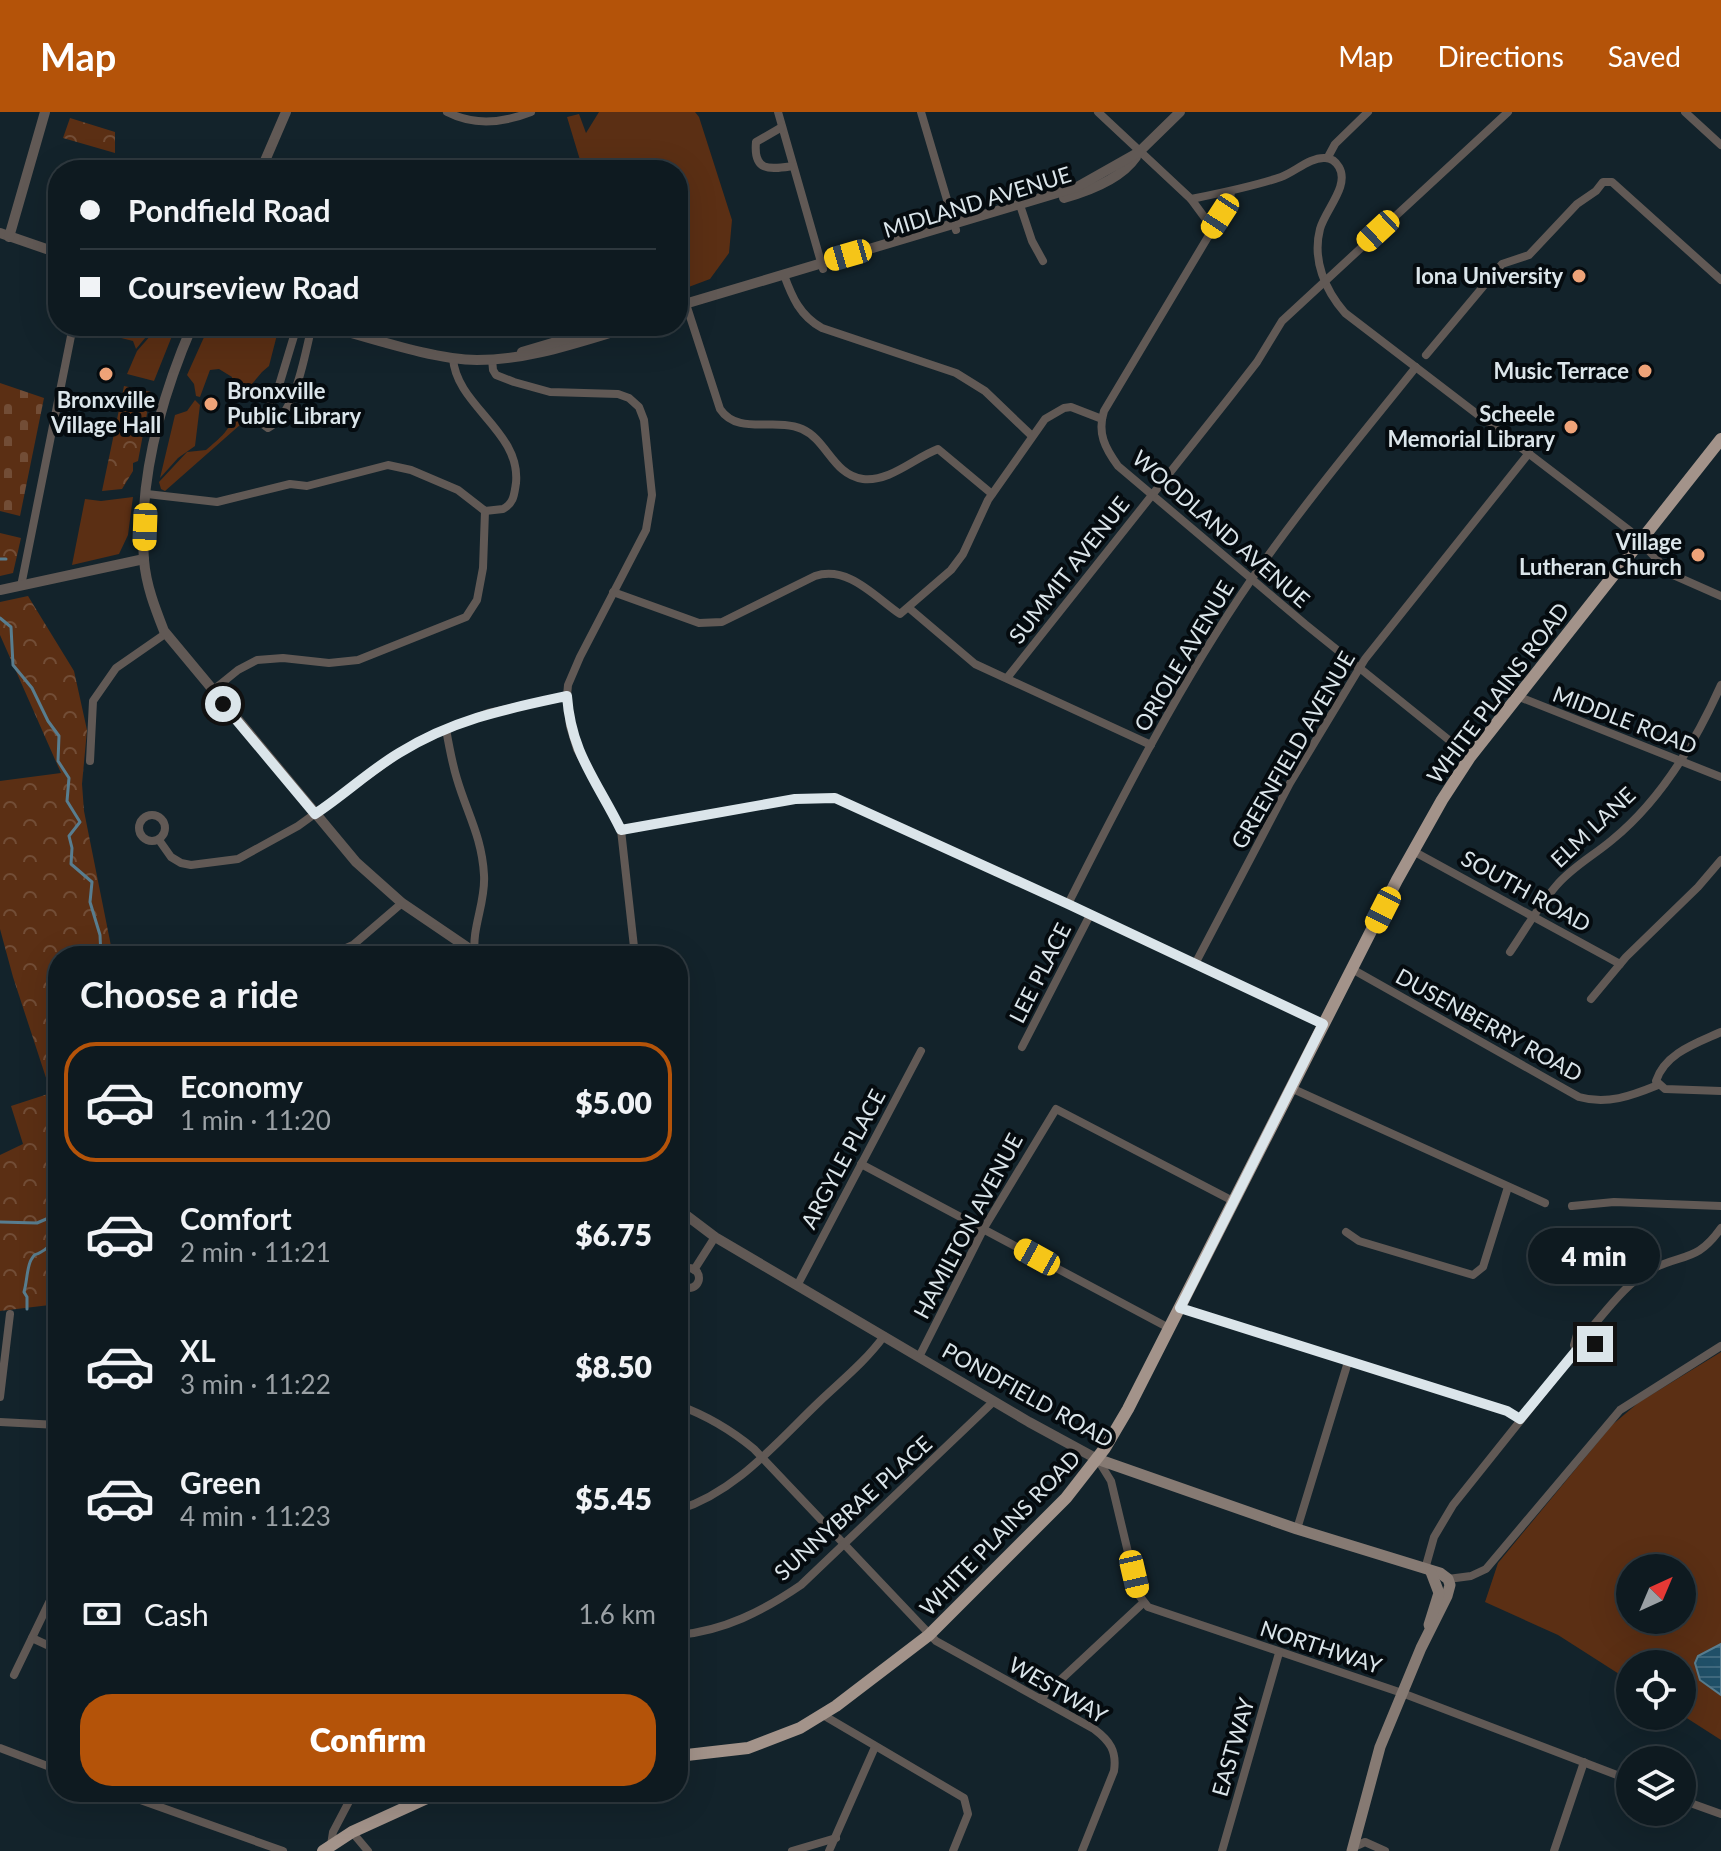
<!DOCTYPE html>
<html lang="en">
<head>
<meta charset="utf-8">
<style>
	:root { --surface:#0e1a20; --page:#1c272d; --text:#f1f3f6; --muted:#9ba1a5; --line:#2e383e; --accent:#b45309 }
	body { margin:0; font-family:Lato,sans-serif; background:var(--page); color:var(--text); height:100vh; display:flex; flex-direction:column; font-size:30px; white-space:nowrap }
	* { box-sizing:border-box; margin:0 }
	p { font-size:26px; color:var(--muted) }
	.icon { flex:none; width:44px; height:44px; fill:none; stroke:currentColor; stroke-width:2; stroke-linecap:round; stroke-linejoin:round }
	.map { position:relative; flex:1; overflow:hidden }
	.drawer { position:absolute; left:48px; top:834px; width:640px; height:856px; display:flex; flex-direction:column; background:var(--surface); border-radius:32px; box-shadow:0 8px 32px #0002,0 0 0 2px var(--line) }
	.drawer>* { flex:none }
	.guide { position:absolute; left:48px; top:48px; width:640px; height:176px; border-radius:32px; box-shadow:0 8px 32px #0002,0 0 0 2px var(--line); display:grid; align-content:center; height:176px; padding:0 32px; background:var(--surface) }
	.needle { width:52px; rotate:44deg }
	.controls { position:absolute; left:1616px; top:1442px; display:grid; gap:16px }
	.controls a { display:grid; place-items:center; width:80px; height:80px; border-radius:50%; background:var(--surface); box-shadow:0 8px 32px #0002,0 0 0 2px var(--line); font-size:40px }
	.end { position:absolute; width:36px; height:36px; margin:-18px; border:10px solid #dbe5ea; background:#111; box-shadow:0 0 0 4px #111 }
	.from { border-radius:50% }
	.bubble { position:absolute; height:56px; border-radius:28px; background:var(--surface); box-shadow:0 8px 32px #0002,0 0 0 2px var(--line); font-size:26px; font-weight:800; line-height:56px; text-align:center }
	.car { position:absolute; width:24px; height:48px; margin:-24px -12px; border-radius:10px; box-shadow:0 0 6px 2px #0007; background:linear-gradient(#f5c518 24%,#345 0 40%,#f5c518 0 76%,#345 0 86%,#f5c518 0) }
	.guide b { display:flex; align-items:center; gap:28px; height:76px; font-size:30px }
	.guide b+b { border-top:2px solid var(--line) }
	.guide i { width:20px; height:20px; background:var(--text) }
	ul { padding:0; list-style:none }
	li { display:flex; align-items:center; gap:24px; height:120px; margin:0 16px 12px; padding:0 16px; border:4px solid transparent; border-radius:32px }
	li div { flex:1 }
	li b { display:block; font-size:30px }
	li em { font-style:normal; font-weight:800 }
	li.active { border-color:var(--accent) }
	li>.icon { width:72px; height:72px; stroke-width:1.5 }
	h2 { padding:0 32px; font-size:36px; line-height:96px }
	.pay { display:flex; align-items:center; gap:20px; height:88px; padding:0 32px; font-size:30px }
	.pay p { margin-inline-start:auto }
	.action { display:flex; gap:16px; margin-top:auto; padding:16px 32px }
	.action a { flex:1; height:92px; border-radius:32px; background:var(--accent); color:#fff; font-size:32px; font-weight:800; line-height:92px; text-align:center }
	header { display:flex; align-items:center; gap:48px; box-sizing:border-box; height:112px; padding:0 40px; background:var(--accent); color:#fff }
	header strong { font-size:38px }
	nav { display:flex; gap:44px; margin-inline-start:auto; font-size:28px }
	.map>svg:first-child { display:block }
</style>
</head>
<body>
<header>
<strong>Map</strong>
<nav><a>Map</a><a>Directions</a><a>Saved</a></nav>
</header>
<div class="map">
<svg width="1721" height="1739" viewBox="0 0 1721 1739">
	<defs>
		<pattern id="forest-crowns" width="20" height="18" patternUnits="userSpaceOnUse" patternTransform="scale(2)"><rect width="20" height="18" fill="#5b2f14"/><path d="M2 6a3 3 0 1 1 6 0M12 15a3 3 0 1 1 6 0" fill="none" stroke="#724d36"/></pattern>
		<pattern id="cemetery-stones" width="16" height="16" patternUnits="userSpaceOnUse" patternTransform="scale(2)"><rect width="16" height="16" fill="#5b2f14"/><path d="M2 7V4a2 2 0 0 1 4 0v3zM10 15v-3a2 2 0 0 1 4 0v3z" fill="#724d36"/></pattern>
		<pattern id="water-rules" width="6" height="5" patternUnits="userSpaceOnUse" patternTransform="scale(2)"><rect width="6" height="5" fill="#205068"/><path d="M0 2.5h6" fill="none" stroke="#40697e"/></pattern>
	</defs>
	<rect width="100%" height="100%" fill="#13232b"/>
	<!-- grass -->
	<g fill="#5b2f14" fill-rule="evenodd">
		<polygon points="599,0 695,0 699,5 732,108 729,141 710,167 678,179 678,58 583,58 567,5 579,2 586,21"/>
		<polygon points="93,214 155,214 136,237 133,229 97,220"/>
		<polygon points="159,214 176,214 154,269 127,262 137,239"/>
		<polygon points="209,214 279,215 269,254 262,260 247,278 236,283 231,274 232,265 219,257 210,258 200,285 196,284 194,272 187,263"/>
		<polygon points="195,288 200,293 195,334 178,346 160,366 175,303 187,299"/>
		<path d="M235 299 252 303V310L241 312 165 379 161 377 159 370 187 340 206 338C219 327 232 317 235 299Z"/>
		<polygon points="133,385 128,423 119,442 72,453 85,387 101,389"/>
		<path d="M1721 1240V1628L1682 1603V1552H1630V1569L1558 1523 1485 1490 1498 1451 1612 1313 1638 1291ZM1630 1456H1682V1508H1630Z"/>
	</g>
	<!-- forest -->
	<g fill="url(#forest-crowns)">
		<polygon points="70,6 115,20 115,41 63,26"/>
		<polygon points="124,274 151,280 138,349 133,351 133,359 122,377 102,379"/>
		<polygon points="0,421 21,426 13,461 0,464"/>
		<polygon points="28,484 74,559 87,618 82,672 84,699 113,844 58,844 58,1192 0,1199 0,1043 23,1032 11,994 51,981 13,865 0,817 0,669 61,661 0,523 0,490"/>
	</g>
	<!-- cemetery -->
	<polygon fill="url(#cemetery-stones)" points="0,271 44,286 20,404 0,399"/>
	<!-- water -->
	<polygon fill="url(#water-rules)" stroke="#587d8f" stroke-width="2" points="1721,1532 1721,1583 1700,1568 1695,1551 1698,1544"/>
	<g fill="none" stroke-linecap="round" stroke-linejoin="round">
		<!-- stream -->
		<g stroke="#587d8f" stroke-width="3">
			<polyline points="0,447 6,447"/>
			<polyline points="0,506 11,515 13,553 32,576 48,609 59,624 58,649 69,666 67,689 80,710 69,724 72,736 71,752 92,770 90,790 100,823 101,844"/>
			<polyline points="0,1110 37,1111 58,1102"/>
			<path d="M27 1197V1185L24 1180C27 1170 27 1155 31 1148 37 1139 33 1145 41 1140 51 1135 56 1123 58 1113"/>
		</g>
		<!-- minor -->
		<g stroke="#615955" stroke-width="8">
			<path d="M447 0C474 14 503 11 531 0"/>
			<polyline points="778,0 823,157"/>
			<polyline points="921,0 956,118"/>
			<path d="M1098 0 1191 87C1221 81 1252 75 1281 65 1295 60 1310 45 1325 46 1331 46 1336 50 1339 55 1350 74 1325 98 1320 117 1312 148 1325 178 1345 201L1630 419 1671 462 1721 484"/>
			<polyline points="1685,0 1721,33"/>
			<path d="M782 15 756 30C753 61 771 57 793 54"/>
			<polyline points="1328,45 1335,32 1368,0"/>
			<path d="M1231 79 1230 88 1104 299C1097 321 1105 336 1118 354L1305 512 1470 645"/>
			<polyline points="1191,87 1208,110 1209,119"/>
			<polyline points="1020,93 1032,129 1043,149"/>
			<path d="M784 163C792 185 800 204 822 216L956 261 985 279 1032 324"/>
			<path d="M686 192 720 297C738 324 775 305 802 317 827 328 833 363 863 367 890 370 914 346 938 337L992 382"/>
			<path d="M297 214 277 280 260 310 268 316C297 300 304 244 312 214"/>
			<polyline points="1426,243 1502,152 1529,143 1577,92 1596,79 1603,70 1612,70 1721,168"/>
			<polyline points="492,247 493,258 496,263 514,270 550,280 618,282 629,286 639,295 644,308 652,383 646,418 580,545 568,573 567,584 570,614 577,637 621,718 635,844"/>
			<path d="M147 382 217 390 290 372 307 374 388 353 411 358 458 378 485 399 503 397C514 391 514 383 516 371 521 319 456 294 453 246"/>
			<polyline points="21,474 73,214"/>
			<path d="M613 480 699 511 722 510 815 464C848 453 875 485 900 502L951 458 963 442 988 388 1045 307 1064 296 1071 295 1102 307"/>
			<polyline points="909,496 975,552 1151,633"/>
			<polyline points="1007,566 1229,286 1257,250 1282,209 1508,0"/>
			<polyline points="212,579 238,558 257,548 283,546 329,551 358,548 466,505 477,488 483,456 485,399"/>
			<polyline points="1517,584 1721,665"/>
			<path d="M446 617C449 634 452 651 457 667 467 701 482 725 484 763 486 790 471 817 475 843"/>
			<polyline points="90,649 93,589 116,556 165,522"/>
			<circle cx="152" cy="716" r="13"/>
			<polyline points="621,718 795,687 835,686 1068,792 1323,912"/>
			<polyline points="159,728 171,745 181,751 191,753 238,747 298,714 399,641 432,623 488,601 567,584"/>
			<polyline points="1413,739 1620,852"/>
			<path d="M1068 792C1124 681 1181 570 1251 468 1302 394 1360 325 1416 255"/>
			<path d="M1510 840C1525 818 1538 795 1556 774 1572 755 1593 744 1612 728 1660 689 1696 629 1721 573"/>
			<polyline points="328,844 353,833 402,791"/>
			<polyline points="1195,852 1290,671 1365,547 1529,341"/>
			<path d="M1352 857 1579 985C1607 993 1631 984 1658 973"/>
			<polyline points="1591,887 1626,845 1698,775 1721,748"/>
			<path d="M1721 920C1697 931 1665 941 1656 969L1665 977 1721 979"/>
			<polyline points="1022,935 1090,803"/>
			<polyline points="1291,976 1545,1091"/>
			<polyline points="861,1052 1169,1216"/>
			<polyline points="1572,1094 1614,1090 1721,1094"/>
			<polyline points="1346,1120 1359,1129 1473,1163 1483,1155 1508,1075"/>
			<circle cx="689" cy="1166" r="10"/>
			<polyline points="694,1158 715,1125"/>
			<polyline points="798,1172 921,939"/>
			<polyline points="1180,1196 1507,1299 1520,1307"/>
			<path d="M1593 1214C1610 1194 1629 1169 1652 1157 1684 1141 1697 1150 1721 1116"/>
			<polyline points="919,1245 984,1116 1056,997 1233,1089"/>
			<polyline points="0,1285 10,1202"/>
			<path d="M678 1293C708 1304 730 1317 754 1337L936 1529 1094 1617C1110 1629 1117 1639 1114 1659L1082 1739"/>
			<polyline points="0,1310 58,1313"/>
			<polyline points="1098,1348 1111,1369 1138,1482 1148,1495 1402,1581 1630,1668"/>
			<path d="M678 1398C736 1380 776 1331 819 1290 841 1269 866 1249 884 1224"/>
			<polyline points="1297,1417 1348,1250"/>
			<polyline points="1425,1457 1434,1425 1453,1393 1576,1239 1585,1239 1595,1232 1597,1219 1593,1214 1586,1214 1578,1219 1574,1233 1576,1239"/>
			<polyline points="1448,1467 1471,1464 1486,1457 1620,1298 1721,1234"/>
			<path d="M678 1523C724 1519 763 1499 801 1473L994 1289"/>
			<polyline points="32,1526 58,1538"/>
			<polyline points="14,1563 58,1472"/>
			<polyline points="1040,1587 1143,1491"/>
			<polyline points="823,1603 964,1686 968,1702 953,1739"/>
			<polyline points="0,1636 58,1658"/>
			<polyline points="118,1680 283,1739"/>
			<polyline points="1682,1688 1721,1702"/>
			<polyline points="352,1720 368,1739"/>
			<polyline points="331,1733 333,1720 354,1680"/>
			<polyline points="1354,1735 1365,1730 1385,1739"/>
			<polyline points="792,1739 836,1726"/>
			<polyline points="829,1739 875,1635"/>
			<polyline points="1222,1739 1279,1541"/>
			<polyline points="1554,1739 1584,1650"/>
		</g>
		<!-- tertiary -->
		<g stroke="#615955" stroke-width="10">
			<polyline points="261,58 286,0"/>
			<path d="M1064 86C1089 79 1121 67 1136 45"/>
			<polyline points="0,121 58,141"/>
			<polyline points="9,125 45,0"/>
			<polyline points="678,194 1077,75 1139,40 1180,0"/>
			<path d="M192 214C161 286 138 368 144 448 146 473 155 496 164 519L356 750 402 791 480 844"/>
			<path d="M326 214C368 225 434 248 477 248 531 248 581 229 633 214"/>
			<polyline points="522,240 576,224"/>
			<polyline points="0,478 144,447"/>
			<polyline points="678,1097 715,1125 1029,1310 1097,1347"/>
		</g>
		<!-- secondary -->
		<g stroke="#867a73" stroke-width="11">
			<polyline points="1097,1347 1297,1417 1440,1461 1448,1467 1450,1473 1447,1484 1421,1536 1380,1635 1352,1739"/>
			<polyline points="1429,1513 1439,1481 1431,1460"/>
		</g>
		<!-- primary -->
		<g stroke="#a3938a" stroke-width="12">
			<polyline points="678,1644 748,1636 800,1616 836,1594 929,1523 1066,1386 1105,1336 1128,1297 1397,768 1442,688 1470,645 1721,327"/>
			<polyline points="323,1739 352,1720 440,1680"/>
		</g>
	</g>
	<g fill="none" stroke-linecap="round" stroke-linejoin="round">
		<!-- route -->
		<path stroke="#dbe5ea" stroke-width="10" d="M223 592 315 702C344 683 369 659 399 641 454 607 506 597 567 584 571 641 597 669 621 718L795 687 835 686 1068 792 1323 912 1180 1196 1507 1299 1520 1307 1576 1239H1585L1595 1232"/>
	</g>
	<!-- markers -->
	<g fill="#efa378" stroke="#050b0f" stroke-width="3">
		<circle cx="1579" cy="164" r="8"/>
		<circle cx="1645" cy="259" r="8"/>
		<circle cx="106" cy="262" r="8"/>
		<circle cx="211" cy="292" r="8"/>
		<circle cx="1571" cy="315" r="8"/>
		<circle cx="1698" cy="443" r="8"/>
	</g>
	<g text-anchor="middle" stroke-width="8" stroke-linejoin="round" paint-order="stroke">
		<!-- street labels -->
		<g font-size="22" fill="#dbe5ea" stroke="#050b0f">
			<text transform="translate(977 90) rotate(-17)" y="8">MIDLAND AVENUE</text>
			<text transform="translate(1221 417) rotate(41)" y="8">WOODLAND AVENUE</text>
			<text transform="translate(1069 458) rotate(-52)" y="8">SUMMIT AVENUE</text>
			<text transform="translate(1184 544) rotate(-59)" y="8">ORIOLE AVENUE</text>
			<text transform="translate(1498 581) rotate(-53)" y="8">WHITE PLAINS ROAD</text>
			<text transform="translate(1625 608) rotate(21)" y="8">MIDDLE ROAD</text>
			<text transform="translate(1293 638) rotate(-60)" y="8">GREENFIELD AVENUE</text>
			<text transform="translate(1593 715) rotate(-43)" y="8">ELM LANE</text>
			<text transform="translate(1526 779) rotate(29)" y="8">SOUTH ROAD</text>
			<text transform="translate(1040 861) rotate(-63)" y="8">LEE PLACE</text>
			<text transform="translate(1489 913) rotate(29)" y="8">DUSENBERRY ROAD</text>
			<text transform="translate(843 1047) rotate(-62)" y="8">ARGYLE PLACE</text>
			<text transform="translate(968 1114) rotate(-62)" y="8">HAMILTON AVENUE</text>
			<text transform="translate(1028 1283) rotate(29)" y="8">PONDFIELD ROAD</text>
			<text transform="translate(853 1396) rotate(-42)" y="8">SUNNYBRAE PLACE</text>
			<text transform="translate(1000 1421) rotate(-46)" y="8">WHITE PLAINS ROAD</text>
			<text transform="translate(1321 1535) rotate(18)" y="8">NORTHWAY</text>
			<text transform="translate(1058 1578) rotate(30)" y="8">WESTWAY</text>
			<text transform="translate(1233 1635) rotate(-74)" y="8">EASTWAY</text>
		</g>
		<!-- poi labels -->
		<g font-size="22" font-weight="bold" fill="#dbe5ea" stroke="#050b0f" text-anchor="end">
			<text x="1563" y="172">Iona University</text>
			<text x="1629" y="267">Music Terrace</text>
			<text x="227" y="287" text-anchor="start">Bronxville<tspan x="227" dy="25">Public Library</tspan></text>
			<text x="106" y="296" text-anchor="middle">Bronxville<tspan x="106" dy="25">Village Hall</tspan></text>
			<text x="1555" y="310">Scheele<tspan x="1555" dy="25">Memorial Library</tspan></text>
			<text x="1682" y="438">Village<tspan x="1682" dy="25">Lutheran Church</tspan></text>
		</g>
	</g>
</svg>
<div class="controls">
<a><svg class="needle" viewBox="-14 -14 28 28"><path d="M0-13l5 13h-10z" fill="#e53935"/><path d="M0 13l5-13h-10z" fill="#9ba1a5"/></svg></a>
<a><svg class="icon" aria-label="locate" viewBox="0 0 24 24"><circle cx="12" cy="12" r="6"/><path d="M12 2v4M12 18v4M2 12h4M18 12h4"/></svg></a>
<a><svg class="icon" aria-label="layers" viewBox="0 0 24 24"><path d="M12 4l9 5-9 5-9-5zM3 14l9 5 9-5"/></svg></a>
</div>
<i class="end from" style="left:223px;top:592px"></i>
<i class="end" style="left:1595px;top:1232px"></i>
<div class="bubble" style="left:1528px;top:1116px;width:132px">4 min</div>
<i class="car" style="left:1220px;top:104px;rotate:213deg"></i>
<i class="car" style="left:1378px;top:119px;rotate:227deg"></i>
<i class="car" style="left:848px;top:143px;rotate:254deg"></i>
<i class="car" style="left:145px;top:415px;rotate:182deg"></i>
<i class="car" style="left:1383px;top:798px;rotate:207deg"></i>
<i class="car" style="left:1037px;top:1145px;rotate:299deg"></i>
<i class="car" style="left:1134px;top:1462px;rotate:167deg"></i>
<div class="guide">
<b><i class="from"></i>Pondfield Road</b>
<b><i></i>Courseview Road</b>
</div>
<section class="drawer">
<h2>Choose a ride</h2>
<ul>
<li class="active"><svg class="icon" aria-label="car" viewBox="0 0 24 24"><path d="M5 17H2v-5l4-1 3-4h7l3 4 3 1v5h-3M9 17h6M6 11h13"/><circle cx="7" cy="17" r="2"/><circle cx="17" cy="17" r="2"/></svg><div><b>Economy</b><p>1 min · 11:20</p></div><em>$5.00</em></li>
<li><svg class="icon" aria-label="car" viewBox="0 0 24 24"><path d="M5 17H2v-5l4-1 3-4h7l3 4 3 1v5h-3M9 17h6M6 11h13"/><circle cx="7" cy="17" r="2"/><circle cx="17" cy="17" r="2"/></svg><div><b>Comfort</b><p>2 min · 11:21</p></div><em>$6.75</em></li>
<li><svg class="icon" aria-label="car" viewBox="0 0 24 24"><path d="M5 17H2v-5l4-1 3-4h7l3 4 3 1v5h-3M9 17h6M6 11h13"/><circle cx="7" cy="17" r="2"/><circle cx="17" cy="17" r="2"/></svg><div><b>XL</b><p>3 min · 11:22</p></div><em>$8.50</em></li>
<li><svg class="icon" aria-label="car" viewBox="0 0 24 24"><path d="M5 17H2v-5l4-1 3-4h7l3 4 3 1v5h-3M9 17h6M6 11h13"/><circle cx="7" cy="17" r="2"/><circle cx="17" cy="17" r="2"/></svg><div><b>Green</b><p>4 min · 11:23</p></div><em>$5.45</em></li>
</ul>
<div class="pay"><svg class="icon" aria-label="cash" viewBox="0 0 24 24"><path d="M3 7h18v10H3z"/><circle cx="12" cy="12" r="2"/></svg>Cash<p>1.6 km</p></div>
<div class="action"><a>Confirm</a></div>
</section>
</div>
</body>
</html>
